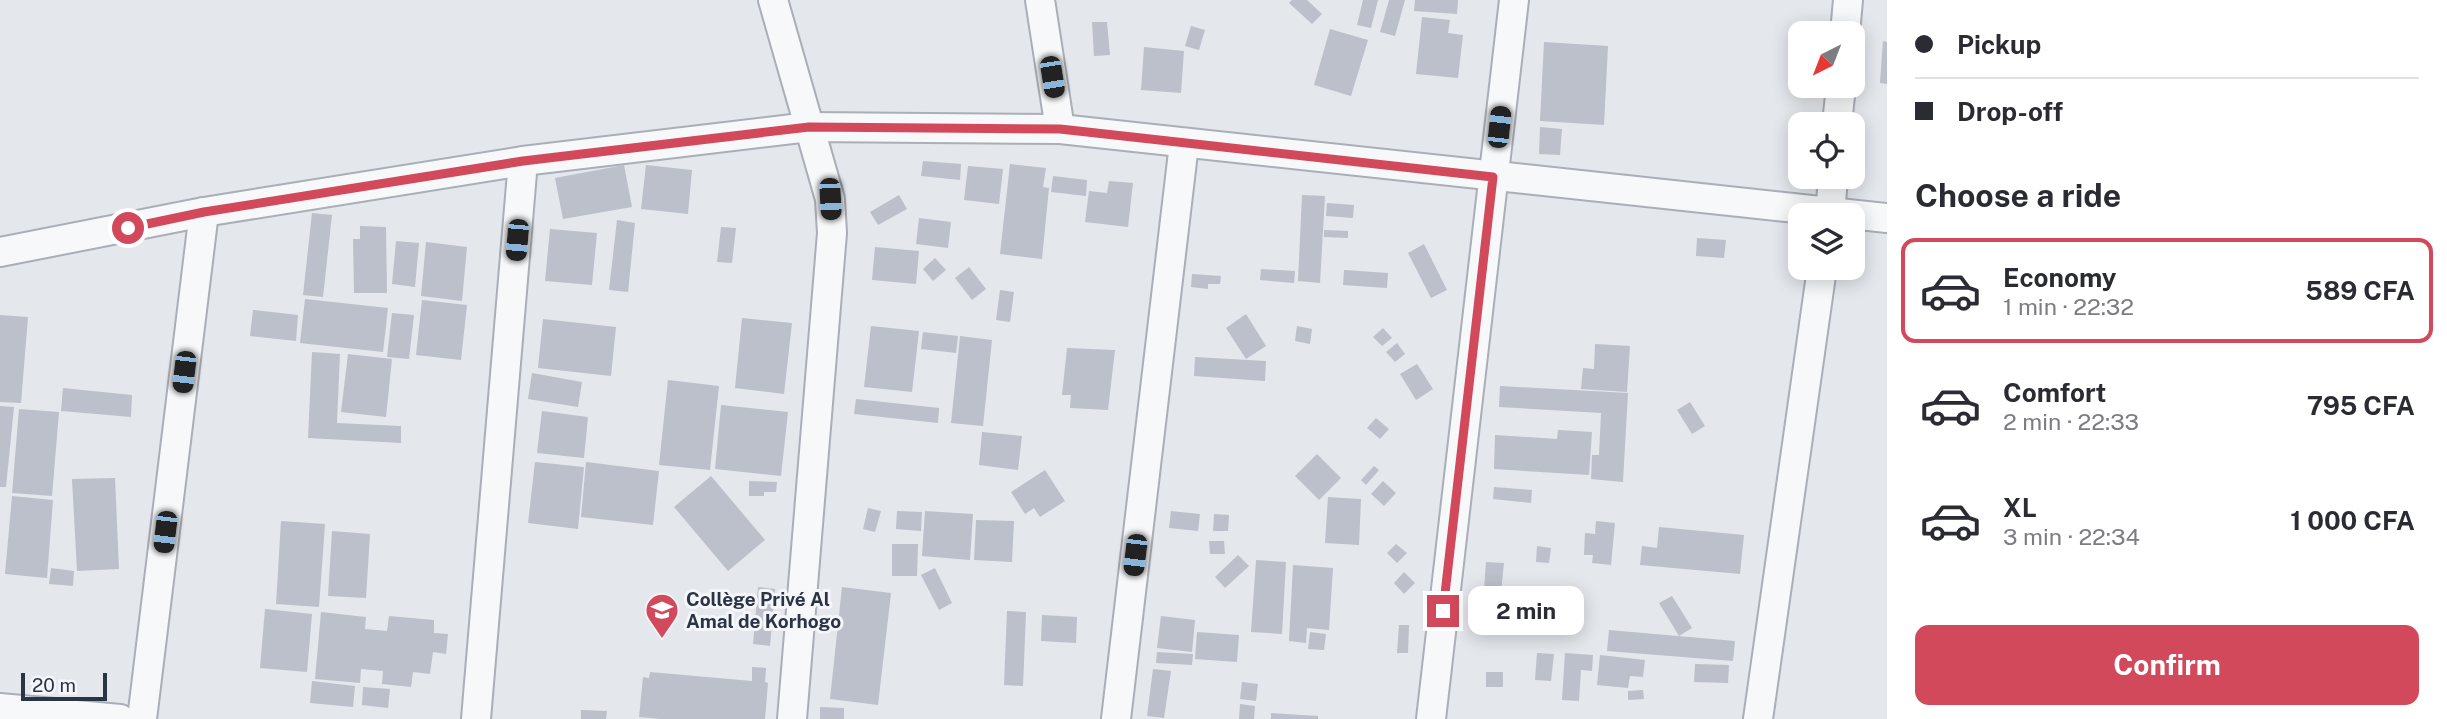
<!DOCTYPE html>
<html lang="en">
<head>
<meta charset="utf-8">
<style>
	:root { --surface:#fff; --page:#f2f2f3; --text:#2b2b33; --muted:#7c7c81; --line:#e1e1e2; --accent:#d1495b }
	body { margin:0; font-family:"Public Sans",sans-serif; background:var(--page); color:var(--text); height:100vh; display:flex; flex-direction:column; font-size:26px; white-space:nowrap }
	* { box-sizing:border-box; margin:0 }
	p { font-size:23px; color:var(--muted) }
	.icon { flex:none; width:38px; height:38px; fill:none; stroke:currentColor; stroke-width:2; stroke-linecap:round; stroke-linejoin:round }
	.map { position:relative; flex:1; overflow:hidden }
	.side { display:flex; flex-direction:column; background:var(--surface); width:560px }
	.side>* { flex:none }
	.guide { display:grid; align-content:center; height:154px; padding:0 28px; background:var(--surface) }
	.needle { width:46px; rotate:222deg }
	.fabs { position:absolute; left:1788px; top:21px; display:grid; gap:14px }
	.fabs a { display:grid; place-items:center; width:77px; height:77px; border-radius:14px; background:var(--surface); box-shadow:0 4px 18px #0003; font-size:35px }
	.scale { position:absolute; left:21px; bottom:18px; width:86px; box-sizing:border-box; padding-left:7px; border:4px solid #2b3445; border-top:0; font-size:19px; line-height:24px; white-space:nowrap; color:#2b3445; -webkit-text-stroke:5px #f4f6f9; paint-order:stroke }
	.end { position:absolute; width:32px; height:32px; margin:-16px; border:9px solid #d1495b; background:#fff; box-shadow:0 0 0 4px #fff }
	.from { border-radius:50% }
	.bubble { position:absolute; height:49px; border-radius:14px; background:var(--surface); box-shadow:0 4px 18px #0003; font-size:23px; font-weight:700; line-height:49px; text-align:center }
	.car { position:absolute; width:21px; height:42px; margin:-21px -10px; border-radius:9px; box-shadow:0 0 5px 2px #0007; background:linear-gradient(#222 24%,#8ab4d8 0 40%,#222 0 76%,#8ab4d8 0 86%,#222 0) }
	.guide b { display:flex; align-items:center; gap:24px; height:66px; font-size:26px }
	.guide b+b { border-top:2px solid var(--line) }
	.guide i { width:18px; height:18px; background:var(--text) }
	ul { padding:0; list-style:none }
	li { display:flex; align-items:center; gap:21px; height:105px; margin:0 14px 10px; padding:0 14px; border:4px solid transparent; border-radius:14px }
	li div { flex:1 }
	li b { display:block; font-size:26px }
	li em { font-style:normal; font-weight:700 }
	li.current { border-color:var(--accent) }
	li>.icon { width:63px; height:63px; stroke-width:1.5 }
	h2 { padding:0 28px; font-size:32px; line-height:84px }
	.primary-button { display:flex; gap:14px; margin-top:auto; padding:14px 28px }
	.primary-button a { flex:1; height:80px; border-radius:14px; background:var(--accent); color:#fff; font-size:28px; font-weight:700; line-height:80px; text-align:center }
	main { display:flex; flex:1; min-height:0 }
	.map>svg:first-child { display:block }
</style>
</head>
<body>
<main>
<div class="map">
<svg width="1887" height="719" viewBox="0 0 1887 719">
	<rect width="100%" height="100%" fill="#e4e7ec"/>
	<!-- building -->
	<g fill="#bbc0ca">
		<polygon points="1292,0 1307,0 1322,14 1312,24 1289,3"/>
		<polygon points="1363,0 1378,0 1371,28 1357,25"/>
		<polygon points="1389,0 1405,0 1395,36 1380,32"/>
		<polygon points="1415,0 1458,0 1457,14 1414,11"/>
		<polygon points="1422,17 1450,20 1448,33 1463,35 1458,78 1416,74"/>
		<polygon points="1092,22 1107,22 1110,55 1094,56"/>
		<polygon points="1191,26 1205,30 1199,50 1185,46"/>
		<polygon points="1330,29 1368,40 1351,96 1314,85"/>
		<polygon points="1883,41 1887,42 1887,84 1880,83"/>
		<polygon points="1544,42 1608,46 1604,125 1540,121"/>
		<polygon points="1144,47 1184,51 1181,93 1141,90"/>
		<polygon points="1540,127 1562,129 1560,155 1539,154"/>
		<polygon points="923,161 961,164 960,180 921,176"/>
		<polygon points="1010,164 1046,168 1043,187 1049,188 1042,259 1000,254"/>
		<polygon points="624,165 632,207 563,219 555,178"/>
		<polygon points="646,165 692,170 688,214 641,209"/>
		<polygon points="968,166 1003,169 999,204 964,200"/>
		<polygon points="1053,176 1087,180 1086,196 1051,192"/>
		<polygon points="1109,181 1133,183 1128,227 1085,222 1089,191 1107,193"/>
		<polygon points="899,195 907,209 878,225 870,212"/>
		<polygon points="1302,195 1325,196 1320,283 1298,281"/>
		<polygon points="1327,203 1354,205 1353,218 1326,216"/>
		<polygon points="312,213 332,215 323,297 303,295"/>
		<polygon points="919,218 951,222 948,248 916,244"/>
		<polygon points="617,220 635,223 628,292 609,290"/>
		<polygon points="360,226 386,227 387,293 354,293 353,239 360,239"/>
		<polygon points="721,227 736,228 732,263 717,262"/>
		<polygon points="550,229 597,233 592,285 545,281"/>
		<polygon points="1324,230 1348,231 1348,238 1324,237"/>
		<polygon points="1697,238 1726,240 1724,258 1696,256"/>
		<polygon points="396,241 419,243 415,287 392,284"/>
		<polygon points="426,242 467,247 462,301 421,296"/>
		<polygon points="1424,244 1447,290 1431,298 1408,253"/>
		<polygon points="875,247 919,251 916,284 872,280"/>
		<polygon points="935,258 946,270 933,281 923,269"/>
		<polygon points="969,267 986,289 972,300 955,278"/>
		<polygon points="1261,269 1295,271 1294,283 1260,280"/>
		<polygon points="1344,270 1388,273 1387,288 1343,285"/>
		<polygon points="1192,274 1221,276 1220,284 1208,284 1208,289 1191,287"/>
		<polygon points="1000,290 1014,292 1010,322 996,320"/>
		<polygon points="305,299 388,308 383,352 300,343"/>
		<polygon points="422,300 467,305 461,360 416,355"/>
		<polygon points="253,310 298,315 296,341 250,336"/>
		<polygon points="392,313 414,315 409,359 387,357"/>
		<polygon points="1246,314 1266,346 1246,359 1226,328"/>
		<polygon points="0,315 28,317 21,403 0,402"/>
		<polygon points="742,318 792,323 784,394 735,388"/>
		<polygon points="543,319 616,327 611,376 538,368"/>
		<polygon points="871,326 919,331 912,392 864,387"/>
		<polygon points="1297,326 1312,329 1310,344 1295,341"/>
		<polygon points="1383,328 1392,338 1382,346 1373,337"/>
		<polygon points="923,332 958,336 956,353 921,349"/>
		<polygon points="960,336 992,340 983,426 951,423"/>
		<polygon points="1397,343 1405,354 1395,362 1386,352"/>
		<polygon points="1595,344 1630,346 1627,392 1581,389 1583,368 1594,369"/>
		<polygon points="1067,348 1115,350 1108,410 1070,408 1071,395 1062,395"/>
		<polygon points="312,352 340,354 337,423 401,426 401,443 308,438"/>
		<polygon points="348,354 392,359 386,417 341,412"/>
		<polygon points="1195,357 1266,361 1265,381 1194,376"/>
		<polygon points="1417,364 1433,389 1416,400 1400,374"/>
		<polygon points="532,373 582,382 578,407 528,399"/>
		<polygon points="668,380 719,386 710,470 659,465"/>
		<polygon points="1500,386 1628,393 1623,482 1591,479 1592,455 1599,455 1601,413 1499,407"/>
		<polygon points="63,388 132,395 131,417 61,411"/>
		<polygon points="856,399 939,408 938,423 854,414"/>
		<polygon points="1690,402 1705,426 1692,434 1677,410"/>
		<polygon points="721,405 788,412 781,476 715,469"/>
		<polygon points="0,406 14,407 6,487 0,487"/>
		<polygon points="19,409 59,412 52,496 12,493"/>
		<polygon points="542,411 588,417 584,458 537,453"/>
		<polygon points="1376,418 1389,429 1380,439 1367,428"/>
		<polygon points="1558,430 1592,432 1589,475 1494,469 1495,435 1557,439"/>
		<polygon points="982,432 1022,436 1018,470 979,465"/>
		<polygon points="1317,454 1341,478 1319,500 1295,476"/>
		<polygon points="535,462 584,467 578,529 528,523"/>
		<polygon points="586,462 659,471 653,525 581,517"/>
		<polygon points="1374,466 1379,470 1366,485 1361,480"/>
		<polygon points="1045,470 1065,501 1040,517 1034,508 1025,514 1011,492"/>
		<polygon points="711,476 765,540 728,571 674,507"/>
		<polygon points="115,478 119,569 77,571 72,479"/>
		<polygon points="749,481 777,482 776,492 764,492 764,496 749,496"/>
		<polygon points="1383,481 1396,493 1384,506 1371,494"/>
		<polygon points="1494,487 1532,490 1531,503 1493,499"/>
		<polygon points="12,496 53,500 47,578 5,574"/>
		<polygon points="1328,497 1361,499 1359,545 1325,543"/>
		<polygon points="868,508 881,511 875,532 863,529"/>
		<polygon points="897,511 922,512 921,531 896,529"/>
		<polygon points="925,511 973,514 970,560 922,556"/>
		<polygon points="1171,511 1200,514 1198,531 1169,528"/>
		<polygon points="1214,514 1229,515 1228,531 1213,531"/>
		<polygon points="976,520 1014,521 1012,562 974,560"/>
		<polygon points="281,521 325,524 319,607 276,604"/>
		<polygon points="1596,521 1615,523 1611,565 1592,563 1593,555 1584,555 1585,533 1595,534"/>
		<polygon points="1659,527 1744,535 1740,574 1640,565 1642,546 1657,548"/>
		<polygon points="332,531 370,534 366,598 328,596"/>
		<polygon points="1209,541 1224,541 1225,554 1210,554"/>
		<polygon points="892,544 918,544 917,576 892,576"/>
		<polygon points="1396,544 1407,553 1397,563 1387,553"/>
		<polygon points="1537,546 1551,548 1549,563 1536,562"/>
		<polygon points="1238,555 1249,566 1225,588 1215,577"/>
		<polygon points="1256,560 1286,562 1282,634 1251,632"/>
		<polygon points="1486,562 1504,563 1501,592 1484,590"/>
		<polygon points="1293,565 1333,568 1329,630 1307,628 1306,643 1289,641"/>
		<polygon points="51,568 74,571 73,586 49,584"/>
		<polygon points="935,568 952,603 939,610 921,575"/>
		<polygon points="1404,572 1415,583 1404,594 1394,583"/>
		<polygon points="758,587 775,589 770,646 753,644"/>
		<polygon points="842,587 891,593 878,705 830,699"/>
		<polygon points="1672,596 1692,628 1679,636 1659,603"/>
		<polygon points="265,609 312,614 307,672 260,668"/>
		<polygon points="1007,611 1026,612 1023,686 1004,685"/>
		<polygon points="321,612 366,617 365,629 387,631 389,616 434,620 434,633 448,634 446,654 433,652 430,674 413,672 411,687 382,684 383,671 361,669 360,683 315,679"/>
		<polygon points="1042,615 1077,617 1076,643 1041,641"/>
		<polygon points="1161,616 1195,620 1192,652 1157,648"/>
		<polygon points="1399,625 1409,625 1408,653 1397,653"/>
		<polygon points="1609,630 1735,641 1733,661 1607,651"/>
		<polygon points="1197,632 1239,635 1237,662 1195,659"/>
		<polygon points="1310,632 1326,634 1324,650 1308,649"/>
		<polygon points="1157,652 1193,654 1192,665 1156,663"/>
		<polygon points="1537,653 1554,654 1551,681 1535,680"/>
		<polygon points="1565,653 1593,655 1592,671 1581,670 1579,701 1562,700"/>
		<polygon points="1600,655 1645,660 1643,677 1630,676 1628,688 1597,685"/>
		<polygon points="1695,664 1729,665 1728,683 1694,682"/>
		<polygon points="752,667 766,668 765,682 768,683 765,719 660,719 639,717 643,677 649,678 650,672 752,681"/>
		<polygon points="1153,669 1171,671 1164,718 1147,716"/>
		<rect x="1486" y="672" width="17" height="15"/>
		<polygon points="312,681 355,686 353,707 310,703"/>
		<polygon points="1242,682 1258,684 1256,701 1240,699"/>
		<polygon points="363,687 390,689 388,708 362,705"/>
		<polygon points="1643,690 1644,699 1628,700 1628,691"/>
		<polygon points="1240,704 1255,706 1254,719 1239,719"/>
		<polygon points="820,707 844,708 844,719 820,719"/>
		<polygon points="581,710 607,711 606,719 581,719"/>
		<polygon points="1271,713 1318,716 1318,719 1271,719"/>
	</g>
	<g fill="none" stroke-linecap="round" stroke-linejoin="round">
		<defs>
			<g id="minor">
				<polyline points="773,0 830,199 832,233 792,719"/>
				<polyline points="1040,0 1060,129"/>
				<polyline points="1845,33 1848,0"/>
				<polyline points="1837,124 1841,86"/>
				<polyline points="1830,215 1833,177"/>
				<polyline points="0,252 204,212 523,161 809,127 1060,129 1887,218"/>
				<polyline points="0,708 120,719"/>
				<polyline points="142,719 204,212"/>
				<polyline points="476,719 523,161"/>
				<polyline points="1116,719 1184,144"/>
				<polyline points="1431,719 1514,0"/>
				<polyline points="1758,719 1822,268"/>
			</g>
		</defs>
		<!-- minor casing -->
		<use href="#minor" stroke="#a9aeb7" stroke-width="32"/>
		<!-- minor -->
		<use href="#minor" stroke="#f7f8fa" stroke-width="28"/>
	</g>
	<g fill="none" stroke-linecap="round" stroke-linejoin="round">
		<!-- route -->
		<polyline stroke="#d1495b" stroke-width="9" points="128,228 204,212 523,161 809,127 1060,129 1493,177 1443,611"/>
	</g>
	<!-- icons -->
	<defs>
		<symbol id="school-pin" viewBox="-11 -11 22 30"><path d="M0 17L-7.5 6A9.5 9.5 0 1 1 7.5 6Z" fill="#d1495b" stroke="#f4f6f9"/><path d="M0-5L7-2L0 1L-7-2ZM-4 1L0 2.5L4 1V4Q0 6-4 4Z" fill="#fff"/></symbol>
	</defs>
	<g fill-rule="evenodd">
		<use href="#school-pin" x="643" y="591" width="38" height="52"/>
	</g>
	<g text-anchor="middle" stroke-width="6" stroke-linejoin="round" paint-order="stroke">
		<!-- poi labels -->
		<g font-size="19" font-weight="bold" fill="#2b3445" stroke="#f4f6f9" text-anchor="start">
			<text x="686" y="606">Collège Privé Al<tspan x="686" dy="22">Amal de Korhogo</tspan></text>
		</g>
	</g>
</svg>
<div class="fabs">
<a><svg class="needle" viewBox="-14 -14 28 28"><path d="M0-13l5 13h-10z" fill="#e53935"/><path d="M0 13l5-13h-10z" fill="#7c7c81"/></svg></a>
<a><svg class="icon" aria-label="locate" viewBox="0 0 24 24"><circle cx="12" cy="12" r="6"/><path d="M12 2v4M12 18v4M2 12h4M18 12h4"/></svg></a>
<a><svg class="icon" aria-label="layers" viewBox="0 0 24 24"><path d="M12 4l9 5-9 5-9-5zM3 14l9 5 9-5"/></svg></a>
</div>
<div class="scale">20 m</div>
<i class="end from" style="left:128px;top:228px"></i>
<i class="end" style="left:1443px;top:611px"></i>
<div class="bubble" style="left:1468px;top:586px;width:116px">2 min</div>
<i class="car" style="left:1052px;top:77px;rotate:171deg"></i>
<i class="car" style="left:1499px;top:127px;rotate:6deg"></i>
<i class="car" style="left:830px;top:199px;rotate:177deg"></i>
<i class="car" style="left:517px;top:240px;rotate:185deg"></i>
<i class="car" style="left:184px;top:372px;rotate:187deg"></i>
<i class="car" style="left:165px;top:532px;rotate:187deg"></i>
<i class="car" style="left:1135px;top:555px;rotate:187deg"></i>
</div>
<section class="side">
<div class="guide">
<b><i class="from"></i>Pickup</b>
<b><i></i>Drop-off</b>
</div>
<h2>Choose a ride</h2>
<ul>
<li class="current"><svg class="icon" aria-label="car" viewBox="0 0 24 24"><path d="M5 17H2v-5l4-1 3-4h7l3 4 3 1v5h-3M9 17h6M6 11h13"/><circle cx="7" cy="17" r="2"/><circle cx="17" cy="17" r="2"/></svg><div><b>Economy</b><p>1 min · 22:32</p></div><em>589 CFA</em></li>
<li><svg class="icon" aria-label="car" viewBox="0 0 24 24"><path d="M5 17H2v-5l4-1 3-4h7l3 4 3 1v5h-3M9 17h6M6 11h13"/><circle cx="7" cy="17" r="2"/><circle cx="17" cy="17" r="2"/></svg><div><b>Comfort</b><p>2 min · 22:33</p></div><em>795 CFA</em></li>
<li><svg class="icon" aria-label="car" viewBox="0 0 24 24"><path d="M5 17H2v-5l4-1 3-4h7l3 4 3 1v5h-3M9 17h6M6 11h13"/><circle cx="7" cy="17" r="2"/><circle cx="17" cy="17" r="2"/></svg><div><b>XL</b><p>3 min · 22:34</p></div><em>1 000 CFA</em></li>
</ul>
<div class="primary-button"><a>Confirm</a></div>
</section>
</main>
</body>
</html>
